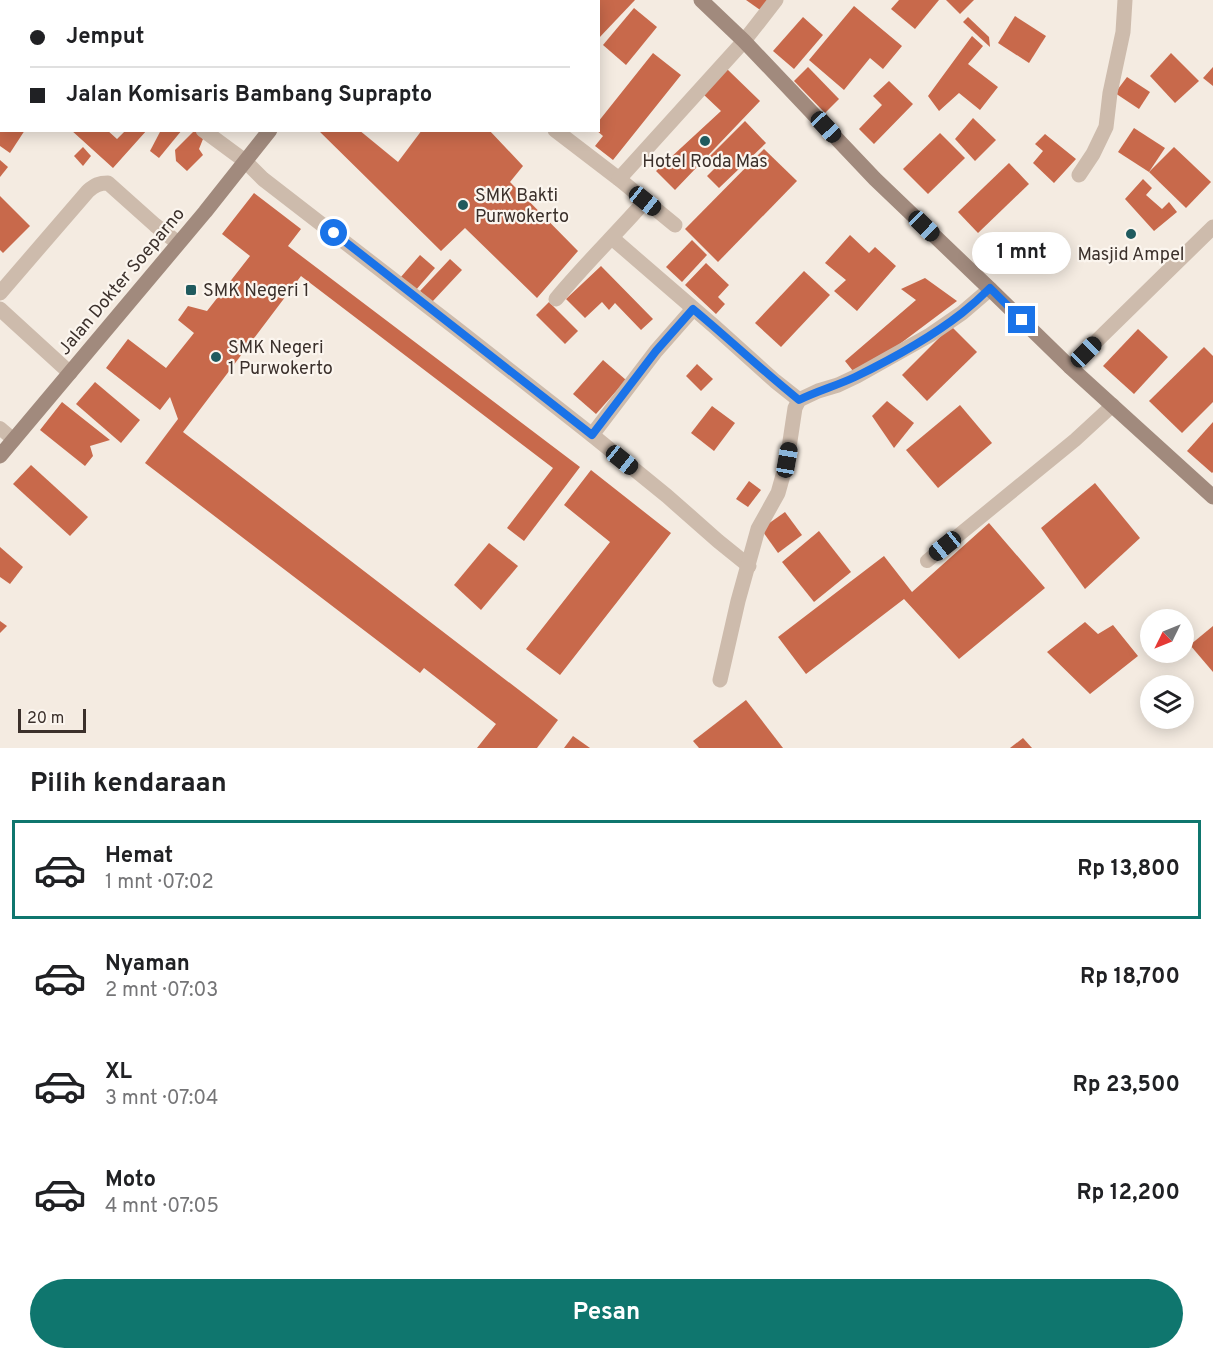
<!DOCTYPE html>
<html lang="id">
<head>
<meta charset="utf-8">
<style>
	:root { --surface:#fff; --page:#f2f2f2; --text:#202124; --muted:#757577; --line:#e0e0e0; --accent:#0f766e }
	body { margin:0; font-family:Overpass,sans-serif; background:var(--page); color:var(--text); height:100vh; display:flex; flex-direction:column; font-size:22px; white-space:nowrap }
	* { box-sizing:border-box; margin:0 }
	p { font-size:20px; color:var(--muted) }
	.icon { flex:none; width:33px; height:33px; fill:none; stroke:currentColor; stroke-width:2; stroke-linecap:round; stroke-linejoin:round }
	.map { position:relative; height:748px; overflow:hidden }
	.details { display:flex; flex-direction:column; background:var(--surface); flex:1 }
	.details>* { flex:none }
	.guide { position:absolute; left:0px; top:0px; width:600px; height:132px; box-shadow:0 3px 15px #0003; display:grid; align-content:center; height:132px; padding:0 30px; background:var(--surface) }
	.needle { width:39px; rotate:227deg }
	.fabs { position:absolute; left:1140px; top:609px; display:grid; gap:12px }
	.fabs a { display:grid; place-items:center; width:54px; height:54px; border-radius:50%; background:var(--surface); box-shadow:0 3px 15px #0003; font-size:30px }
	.scale { position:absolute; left:18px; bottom:15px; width:68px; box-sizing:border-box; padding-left:6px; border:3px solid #3b302b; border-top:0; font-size:16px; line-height:21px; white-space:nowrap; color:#3b302b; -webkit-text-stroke:4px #fbf5ee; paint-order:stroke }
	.end { position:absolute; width:27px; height:27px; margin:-14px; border:8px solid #1a73e8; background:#fff; box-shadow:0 0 0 3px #fff }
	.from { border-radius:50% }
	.bubble { position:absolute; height:42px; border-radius:21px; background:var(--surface); box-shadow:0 3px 15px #0003; font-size:20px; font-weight:700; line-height:42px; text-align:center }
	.car { position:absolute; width:18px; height:36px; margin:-18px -9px; border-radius:8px; box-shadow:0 0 4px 2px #0007; background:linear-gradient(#222 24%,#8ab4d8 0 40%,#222 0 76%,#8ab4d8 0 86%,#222 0) }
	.guide b { display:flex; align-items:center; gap:21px; height:57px; font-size:22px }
	.guide b+b { border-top:2px solid var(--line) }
	.guide i { width:15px; height:15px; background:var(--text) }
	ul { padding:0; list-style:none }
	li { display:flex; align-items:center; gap:18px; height:99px; margin:0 12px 9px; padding:0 18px; border:3px solid transparent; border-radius:0px }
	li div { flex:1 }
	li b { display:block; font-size:22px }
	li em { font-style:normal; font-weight:700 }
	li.active { border-color:var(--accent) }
	li>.icon { width:54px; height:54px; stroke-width:1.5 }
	h2 { padding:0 30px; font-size:27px; line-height:72px }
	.button { display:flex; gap:12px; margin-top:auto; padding:12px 30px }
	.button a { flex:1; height:69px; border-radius:36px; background:var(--accent); color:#fff; font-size:24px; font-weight:700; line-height:69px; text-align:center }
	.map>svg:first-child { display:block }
</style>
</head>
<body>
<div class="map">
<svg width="1213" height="748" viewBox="0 0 1213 748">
	<rect width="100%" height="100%" fill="#f4ebe1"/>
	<!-- building -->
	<g fill="#c8694b">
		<polygon points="598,0 635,0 598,39"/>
		<polygon points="746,0 772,0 763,12"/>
		<polygon points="899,0 939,0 915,29 891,9"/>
		<polygon points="946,0 974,0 960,14"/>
		<polygon points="854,6 902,46 883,69 870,58 844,90 809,60"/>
		<polygon points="634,8 657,27 626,65 603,45"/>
		<polygon points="1015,16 1046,36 1029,63 998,43"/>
		<polygon points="803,17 823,35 794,69 773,51"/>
		<polygon points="968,17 989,37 990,47 963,22"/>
		<polygon points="972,36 983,46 968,64 998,87 980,110 959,93 939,111 928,96"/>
		<polygon points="653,53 681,75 613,160 595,146 603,136 596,130 598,130 598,122"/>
		<polygon points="1171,53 1199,81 1175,103 1150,76"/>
		<polygon points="808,67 839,99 825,113 794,81"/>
		<polygon points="1213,67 1213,86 1203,78"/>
		<polygon points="727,69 760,101 675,190 656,171 721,111 703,94"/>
		<polygon points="1127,77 1150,92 1139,109 1115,93"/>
		<polygon points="889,81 913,104 874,144 859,129 882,105 873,96"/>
		<polygon points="973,118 996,140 975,161 955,139"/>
		<polygon points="745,121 766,143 719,188 707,176 719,164 710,156"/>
		<polygon points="1134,128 1165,148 1149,172 1118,152"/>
		<polygon points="0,130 25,130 10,153 0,146"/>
		<polygon points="71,130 107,130 117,139 126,130 147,130 113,168"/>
		<polygon points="161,130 182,130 159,158 150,151"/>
		<polygon points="195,130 203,139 199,149 203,155 187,171 176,161 175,150"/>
		<polygon points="318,130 359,130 398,162 422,130 489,130 523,166 510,182 578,251 537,298 465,228 441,251"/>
		<polygon points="940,133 965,158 928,194 903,169"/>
		<polygon points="1045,134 1076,159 1054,183 1033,163 1043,151 1035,144"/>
		<polygon points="83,147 91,156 83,166 74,156"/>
		<polygon points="1174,147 1211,182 1186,208 1149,172"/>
		<polygon points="764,149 797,181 718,262 685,229"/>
		<polygon points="0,160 8,167 0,177"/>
		<polygon points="1009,163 1029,184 978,233 958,212"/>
		<polygon points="1143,179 1152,188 1146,195 1162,209 1169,202 1177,212 1154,231 1125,199"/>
		<polygon points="254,193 301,229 288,246 580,467 524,541 507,528 553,468 301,276 183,432 558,720 537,748 477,748 496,724 424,668 420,673 145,463 178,419 170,397 160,410 106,368 128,339 166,368 194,333 178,320 188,306 207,311 250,256 222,234"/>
		<polygon points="0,196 30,226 3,253 0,250"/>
		<polygon points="850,235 869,253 875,247 896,266 857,311 834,291 846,280 825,263"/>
		<polygon points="692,240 707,255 682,282 666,267"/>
		<polygon points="420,255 435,268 415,291 400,278"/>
		<polygon points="450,259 462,270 432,302 420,291"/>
		<polygon points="706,263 729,285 718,297 725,304 716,314 685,285"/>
		<polygon points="601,266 653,319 641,330 615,303 609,310 602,302 585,318 566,299"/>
		<polygon points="804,271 830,295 781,347 755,323"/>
		<polygon points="925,278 957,301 857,376 845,361 916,300 901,289"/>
		<polygon points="549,302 578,331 565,344 536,315"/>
		<polygon points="951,326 977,352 927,401 902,375"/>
		<polygon points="1138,329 1168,357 1134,394 1103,366"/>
		<polygon points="1204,347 1213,356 1213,402 1182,433 1149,401"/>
		<polygon points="603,360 626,380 596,414 573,394"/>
		<polygon points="697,364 713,379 701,391 686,376"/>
		<polygon points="95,382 140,420 121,443 76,404"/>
		<polygon points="887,401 914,423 894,448 872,416"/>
		<polygon points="62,402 110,440 90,446 93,456 85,466 40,430"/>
		<polygon points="960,405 992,443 938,488 906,450"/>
		<polygon points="712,406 735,423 714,451 691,433"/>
		<polygon points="1213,422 1213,472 1212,473 1187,451"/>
		<polygon points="31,465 88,517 70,536 13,484"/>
		<polygon points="591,470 671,533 560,675 526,649 610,542 564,505"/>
		<polygon points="749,481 761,490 748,507 736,499"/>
		<polygon points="1095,483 1140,538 1085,589 1041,528"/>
		<polygon points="785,512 802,535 778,553 761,529"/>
		<polygon points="989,523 1045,588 959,659 904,599 806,674 778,637 884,556 912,592"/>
		<polygon points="819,531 851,572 814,602 782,562"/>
		<polygon points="489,543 518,566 481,610 454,585"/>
		<polygon points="0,547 23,567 10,584 0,577"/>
		<polygon points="0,621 7,626 0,633"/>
		<polygon points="1085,622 1098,634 1113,625 1138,656 1090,694 1047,652"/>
		<polygon points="1213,626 1213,672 1190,645"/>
		<polygon points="746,700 783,748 699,748 693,741"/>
		<polygon points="573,736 590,748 564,748"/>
		<polygon points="1023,738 1032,748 1010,748"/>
	</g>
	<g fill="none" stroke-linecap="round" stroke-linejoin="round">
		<!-- lane -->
		<g stroke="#cdbbac" stroke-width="14">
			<polyline points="0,428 14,440"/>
			<polyline points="927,561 1075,440 1113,405"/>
		</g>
		<!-- street -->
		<g stroke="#cdbbac" stroke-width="15">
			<polyline points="20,0 22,2"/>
			<polyline points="0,5 2,2"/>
			<polyline points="203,130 245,161 263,179 457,329 592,435 667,496 718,541 749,566"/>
			<polyline points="555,130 619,179 675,225"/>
			<polyline points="1079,175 1093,154 1106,127 1110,93 1123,32 1125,0"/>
			<polyline points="619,179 744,41 776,0"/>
			<polyline points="612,238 715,327 775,381 799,400"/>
			<path d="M0 293 88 191C95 185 99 183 108 183L155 225 178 243"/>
			<path d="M556 299C584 265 616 234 645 201"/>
			<polyline points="0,309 70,373"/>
			<polyline points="1070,367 1213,227"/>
			<polyline points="592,435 656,351 693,309"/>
			<polyline points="720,680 738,601 758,529 778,493 787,461 795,408 799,400 818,391 838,385 857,376 930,335 962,313 990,289"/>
		</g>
		<!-- secondary -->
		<g stroke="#a18a7d" stroke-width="15">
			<polyline points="701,0 744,41 875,179 990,289 1070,367 1213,497"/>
			<polyline points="377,2 378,0"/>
			<polyline points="0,456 205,212 270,130"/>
		</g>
	</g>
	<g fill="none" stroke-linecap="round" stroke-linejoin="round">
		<!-- route -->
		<path stroke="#1a73e8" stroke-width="8" d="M334 233 592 435 656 351 693 309C729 339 763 371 799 400 817 391 836 386 855 377 892 359 930 338 962 313 972 305 981 297 990 288L1022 320"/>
	</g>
	<!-- markers -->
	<g fill="#1f5a5e" stroke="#fbf5ee" stroke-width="2">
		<circle cx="705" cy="141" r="6"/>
		<circle cx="463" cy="205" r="6"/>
		<circle cx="1131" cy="234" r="6"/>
		<rect x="185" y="284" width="12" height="12" rx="3"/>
		<circle cx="216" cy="357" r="6"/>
	</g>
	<g text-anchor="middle" stroke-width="4.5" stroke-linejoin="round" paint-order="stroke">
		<!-- poi labels -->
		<g font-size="18" fill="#3b302b" stroke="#fbf5ee" text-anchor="start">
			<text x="705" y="167" text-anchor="middle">Hotel Roda Mas</text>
			<text x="475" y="201">SMK Bakti<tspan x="475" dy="21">Purwokerto</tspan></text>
			<text x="1131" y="260" text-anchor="middle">Masjid Ampel</text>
			<text x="203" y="296">SMK Negeri 1</text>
			<text x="228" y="353">SMK Negeri<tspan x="228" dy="21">1 Purwokerto</tspan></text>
		</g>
		<!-- street labels -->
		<g font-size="18" fill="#3b302b" stroke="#fbf5ee">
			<text transform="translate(121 281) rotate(-50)" y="6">Jalan Dokter Soeparno</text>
		</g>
	</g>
</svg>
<div class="fabs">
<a><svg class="needle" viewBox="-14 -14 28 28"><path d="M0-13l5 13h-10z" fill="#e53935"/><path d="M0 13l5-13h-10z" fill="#757577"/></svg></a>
<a><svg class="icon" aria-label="layers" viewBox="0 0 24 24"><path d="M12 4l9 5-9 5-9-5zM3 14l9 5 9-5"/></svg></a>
</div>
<div class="scale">20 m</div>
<i class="end from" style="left:334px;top:233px"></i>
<i class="end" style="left:1022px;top:320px"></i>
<div class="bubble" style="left:972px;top:232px;width:99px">1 mnt</div>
<i class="car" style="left:826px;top:127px;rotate:137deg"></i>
<i class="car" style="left:645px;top:201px;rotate:129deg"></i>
<i class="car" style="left:924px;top:226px;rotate:134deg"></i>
<i class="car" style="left:1086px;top:352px;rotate:45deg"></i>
<i class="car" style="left:622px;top:460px;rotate:129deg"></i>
<i class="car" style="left:787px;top:460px;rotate:10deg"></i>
<i class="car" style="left:945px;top:546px;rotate:231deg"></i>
<div class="guide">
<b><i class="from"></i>Jemput</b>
<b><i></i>Jalan Komisaris Bambang Suprapto</b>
</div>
</div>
<section class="details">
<h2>Pilih kendaraan</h2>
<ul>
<li class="active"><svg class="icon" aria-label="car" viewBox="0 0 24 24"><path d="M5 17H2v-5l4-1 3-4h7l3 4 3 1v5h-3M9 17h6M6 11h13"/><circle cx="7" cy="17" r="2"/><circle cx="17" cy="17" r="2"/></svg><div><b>Hemat</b><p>1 mnt · 07:02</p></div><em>Rp 13,800</em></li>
<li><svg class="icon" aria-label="car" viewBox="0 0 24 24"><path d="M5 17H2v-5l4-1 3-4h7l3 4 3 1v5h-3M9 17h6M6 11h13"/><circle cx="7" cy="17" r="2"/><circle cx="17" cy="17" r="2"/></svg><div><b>Nyaman</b><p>2 mnt · 07:03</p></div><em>Rp 18,700</em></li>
<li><svg class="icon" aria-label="car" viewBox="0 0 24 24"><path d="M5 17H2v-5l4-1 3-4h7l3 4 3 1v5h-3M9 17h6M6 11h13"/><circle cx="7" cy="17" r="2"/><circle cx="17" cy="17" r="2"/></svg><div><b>XL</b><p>3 mnt · 07:04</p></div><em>Rp 23,500</em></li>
<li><svg class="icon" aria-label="car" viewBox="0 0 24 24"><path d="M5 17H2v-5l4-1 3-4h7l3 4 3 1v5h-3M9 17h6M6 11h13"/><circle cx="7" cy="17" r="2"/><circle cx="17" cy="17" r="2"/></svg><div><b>Moto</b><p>4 mnt · 07:05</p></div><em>Rp 12,200</em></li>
</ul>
<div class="button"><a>Pesan</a></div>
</section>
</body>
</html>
